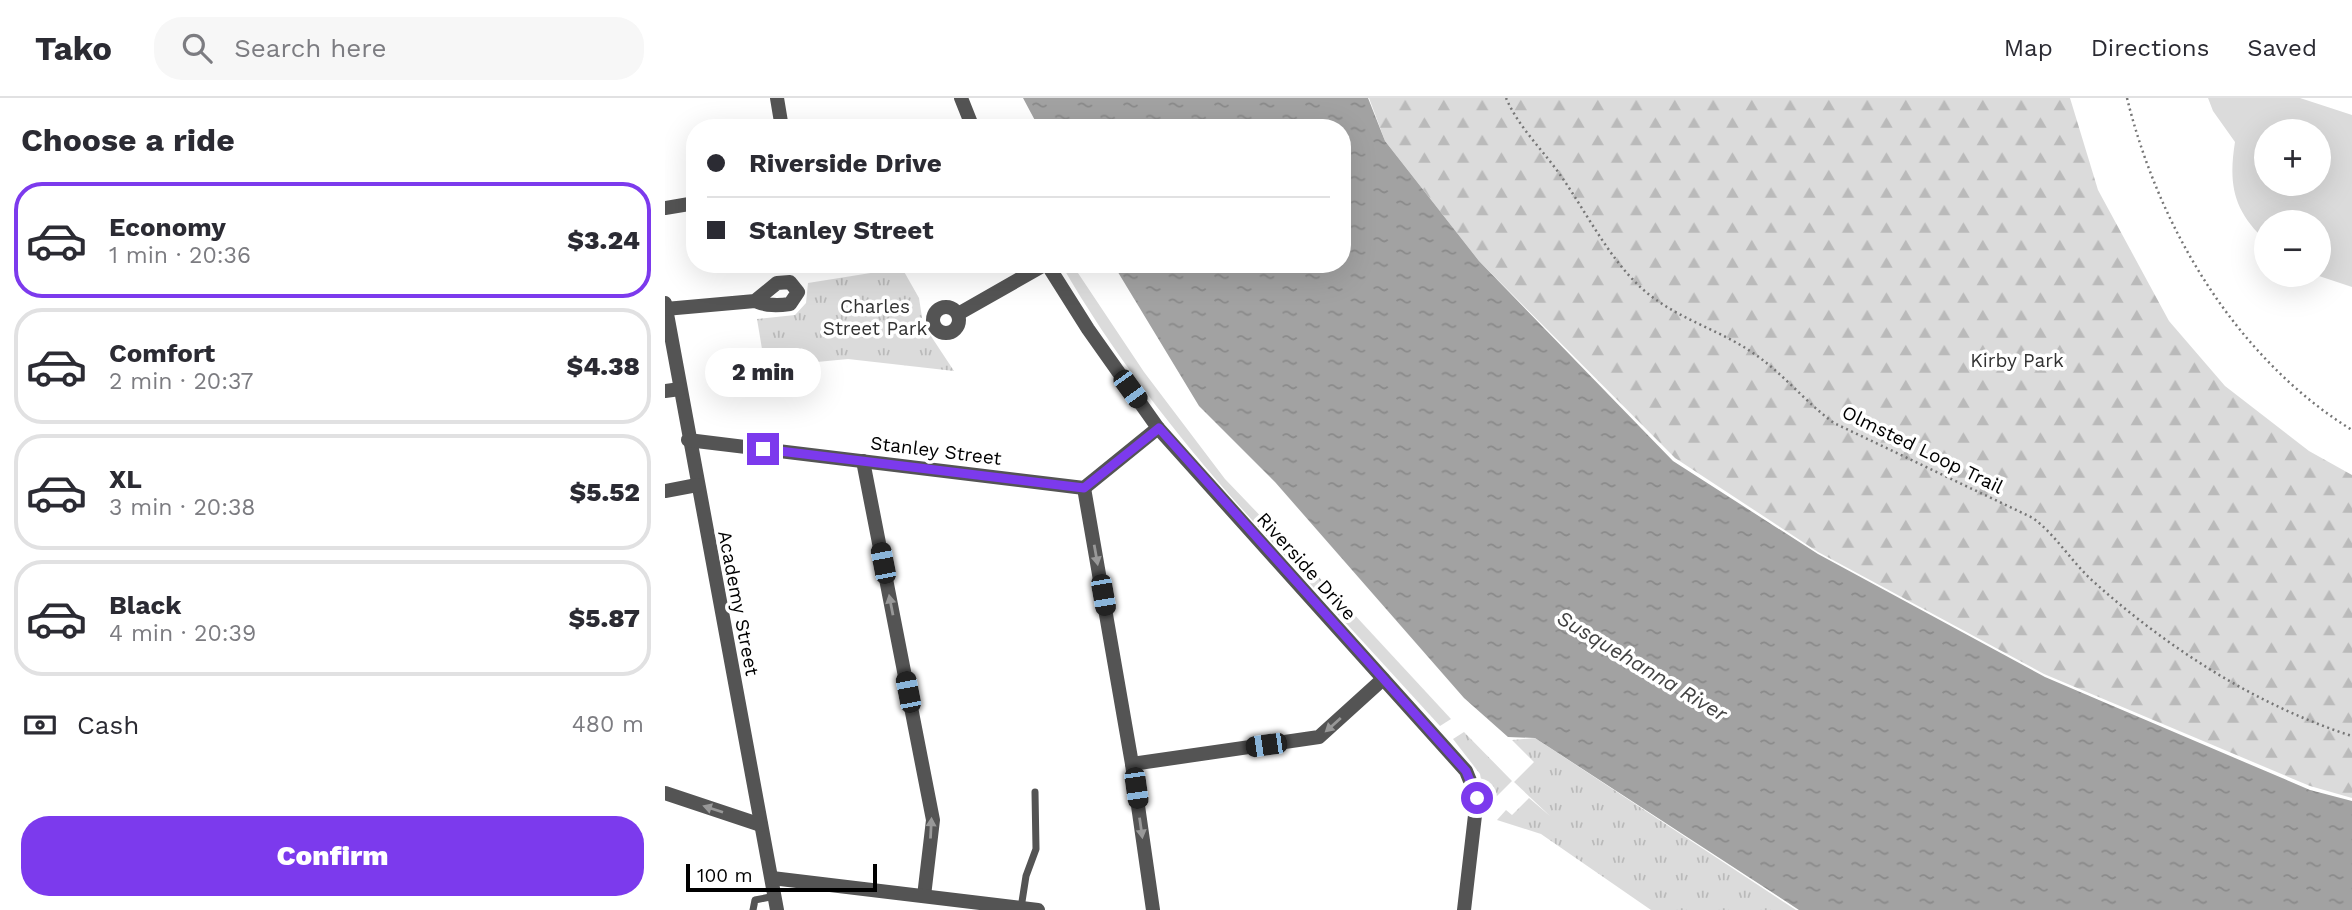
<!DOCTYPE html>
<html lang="en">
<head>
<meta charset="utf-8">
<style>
	:root { --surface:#fff; --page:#f7f7f7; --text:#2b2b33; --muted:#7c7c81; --line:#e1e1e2; --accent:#7c3aed }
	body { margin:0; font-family:"Work Sans",sans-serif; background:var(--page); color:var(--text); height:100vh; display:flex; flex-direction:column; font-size:26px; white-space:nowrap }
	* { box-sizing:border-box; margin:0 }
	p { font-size:23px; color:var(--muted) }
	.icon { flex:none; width:38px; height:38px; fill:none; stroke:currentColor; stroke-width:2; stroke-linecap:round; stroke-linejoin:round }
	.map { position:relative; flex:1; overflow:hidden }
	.sheet { display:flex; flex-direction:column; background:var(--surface); width:665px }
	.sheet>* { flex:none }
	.top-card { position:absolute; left:21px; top:21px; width:665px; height:154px; border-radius:28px; box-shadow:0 7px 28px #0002; display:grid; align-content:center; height:154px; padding:0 21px; background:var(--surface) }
	.fabs { position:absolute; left:1589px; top:21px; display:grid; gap:14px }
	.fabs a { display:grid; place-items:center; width:77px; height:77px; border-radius:50%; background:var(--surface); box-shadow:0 7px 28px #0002; font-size:35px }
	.scale { position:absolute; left:21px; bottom:18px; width:191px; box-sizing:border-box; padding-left:7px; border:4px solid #000; border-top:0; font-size:19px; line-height:24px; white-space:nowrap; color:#000; -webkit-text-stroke:5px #fff; paint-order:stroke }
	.end { position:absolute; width:32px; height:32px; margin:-16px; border:9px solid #7c3aed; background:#fff; box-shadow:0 0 0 4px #fff }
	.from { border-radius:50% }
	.bubble { position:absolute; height:49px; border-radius:24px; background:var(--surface); box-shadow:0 7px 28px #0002; font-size:23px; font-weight:800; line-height:49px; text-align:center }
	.car { position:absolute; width:21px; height:42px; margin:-21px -10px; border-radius:9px; box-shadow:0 0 5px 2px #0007; background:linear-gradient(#222 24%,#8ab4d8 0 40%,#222 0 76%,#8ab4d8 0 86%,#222 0) }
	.top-card b { display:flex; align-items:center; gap:24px; height:66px; font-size:26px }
	.top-card b+b { border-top:2px solid var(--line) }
	.top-card i { width:18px; height:18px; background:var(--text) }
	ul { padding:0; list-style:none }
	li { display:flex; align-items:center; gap:21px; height:116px; margin:0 14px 10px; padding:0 7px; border:4px solid var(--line); border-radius:28px }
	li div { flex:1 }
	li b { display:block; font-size:26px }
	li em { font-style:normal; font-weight:800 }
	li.active { border-color:var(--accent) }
	li>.icon { width:63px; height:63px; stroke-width:1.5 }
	h2 { padding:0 21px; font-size:32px; line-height:84px }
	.pay { display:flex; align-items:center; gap:18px; height:77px; padding:0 21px; font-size:26px }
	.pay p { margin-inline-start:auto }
	.action { display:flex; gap:14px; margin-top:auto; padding:14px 21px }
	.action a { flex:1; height:80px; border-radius:28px; background:var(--accent); color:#fff; font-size:28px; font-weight:800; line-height:80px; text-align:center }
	header { display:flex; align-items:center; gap:42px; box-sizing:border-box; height:98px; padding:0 35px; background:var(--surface); border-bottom:2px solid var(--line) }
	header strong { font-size:33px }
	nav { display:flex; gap:38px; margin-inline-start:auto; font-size:24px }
	.search { width:490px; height:63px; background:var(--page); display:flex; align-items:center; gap:18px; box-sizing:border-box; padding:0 24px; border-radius:28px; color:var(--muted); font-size:26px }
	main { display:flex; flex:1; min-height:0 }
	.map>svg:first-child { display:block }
</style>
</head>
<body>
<header>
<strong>Tako</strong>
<div class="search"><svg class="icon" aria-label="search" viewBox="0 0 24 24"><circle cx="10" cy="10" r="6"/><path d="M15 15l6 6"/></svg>Search here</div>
<nav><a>Map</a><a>Directions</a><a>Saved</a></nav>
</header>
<main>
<section class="sheet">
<h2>Choose a ride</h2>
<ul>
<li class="active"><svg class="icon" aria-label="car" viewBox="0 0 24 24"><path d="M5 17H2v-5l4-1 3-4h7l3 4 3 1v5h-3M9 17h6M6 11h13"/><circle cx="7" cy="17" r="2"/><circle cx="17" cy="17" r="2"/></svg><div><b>Economy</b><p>1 min · 20:36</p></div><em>$3.24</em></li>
<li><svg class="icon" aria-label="car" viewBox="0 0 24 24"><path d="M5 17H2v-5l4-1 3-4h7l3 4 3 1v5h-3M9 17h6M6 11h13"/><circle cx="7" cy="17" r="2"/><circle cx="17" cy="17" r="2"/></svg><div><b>Comfort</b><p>2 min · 20:37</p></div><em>$4.38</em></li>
<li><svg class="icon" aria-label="car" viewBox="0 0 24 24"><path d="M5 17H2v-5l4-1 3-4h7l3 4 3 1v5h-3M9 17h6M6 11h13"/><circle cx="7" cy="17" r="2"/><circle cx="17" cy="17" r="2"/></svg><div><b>XL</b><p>3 min · 20:38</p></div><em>$5.52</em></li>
<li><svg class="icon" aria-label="car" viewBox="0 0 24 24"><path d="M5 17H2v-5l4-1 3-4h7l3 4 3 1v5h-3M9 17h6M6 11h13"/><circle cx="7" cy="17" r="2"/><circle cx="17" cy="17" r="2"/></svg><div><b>Black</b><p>4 min · 20:39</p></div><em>$5.87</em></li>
</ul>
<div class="pay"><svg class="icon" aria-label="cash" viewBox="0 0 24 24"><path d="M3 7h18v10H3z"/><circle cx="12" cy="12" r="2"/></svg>Cash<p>480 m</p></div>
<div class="action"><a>Confirm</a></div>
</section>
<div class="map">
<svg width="1687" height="812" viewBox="0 0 1687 812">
	<defs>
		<pattern id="grass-tufts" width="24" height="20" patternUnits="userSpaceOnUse" patternTransform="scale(1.75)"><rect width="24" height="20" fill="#dbdbdb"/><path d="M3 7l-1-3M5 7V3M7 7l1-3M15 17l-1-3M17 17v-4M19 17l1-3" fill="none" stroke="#bababa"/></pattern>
		<pattern id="forest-firs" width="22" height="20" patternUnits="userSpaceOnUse" patternTransform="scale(1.75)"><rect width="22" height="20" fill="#dbdbdb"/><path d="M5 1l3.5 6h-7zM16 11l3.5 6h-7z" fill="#bababa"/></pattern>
		<pattern id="water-ripples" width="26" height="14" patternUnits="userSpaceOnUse" patternTransform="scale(1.75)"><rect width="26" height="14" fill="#a2a2a2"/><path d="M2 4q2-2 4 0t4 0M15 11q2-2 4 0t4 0" fill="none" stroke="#8a8a8a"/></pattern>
	</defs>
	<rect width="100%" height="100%" fill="#fff"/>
	<!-- grass -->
	<g fill="url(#grass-tufts)">
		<polygon points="237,170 254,200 258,226 289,273 183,261 100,269 92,221 130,217 141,205 143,185"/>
		<polygon points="630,454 666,492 658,500 623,461"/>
		<polygon points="799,634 847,683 829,701 819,697 815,676 788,641"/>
		<polygon points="870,640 1131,812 986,812 876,736 832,722 841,712 847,717 864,700 885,718 849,684 869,664 847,642"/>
	</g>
	<!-- forest -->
	<polygon fill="url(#forest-firs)" points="704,0 1405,0 1433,92 1504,223 1560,288 1644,353 1687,377 1687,700 1645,688 1379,576 1153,454 1010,360 814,163 720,43"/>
	<!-- garden -->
	<g fill="#dbdbdb" fill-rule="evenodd">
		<path d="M1543 0H1635L1687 17V189L1651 177H1654V124H1601V143C1569 113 1563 88 1570 44L1548 13ZM1601 33H1654V86H1601Z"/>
		<path d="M396 166H407L479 274 560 381 630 454 623 461C538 371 458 274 396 166Z"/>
		<polygon points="666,492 674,500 786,621 775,628 658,500"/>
	</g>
	<!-- water -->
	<polygon fill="url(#water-ripples)" points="358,0 703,0 720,43 814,163 1008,363 1153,456 1380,579 1645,692 1687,703 1687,812 1134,812 870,640 843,639 799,600 610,384 534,308 448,166 677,166 677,30 374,30"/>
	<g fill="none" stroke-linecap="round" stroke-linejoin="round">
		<!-- path -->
		<g stroke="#767676" stroke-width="2.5" stroke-dasharray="2 3.5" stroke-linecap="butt">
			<path d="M841 0C854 30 878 52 896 78 924 118 950 173 990 201 1020 223 1058 234 1088 255 1118 275 1140 304 1169 325L1368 420C1392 438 1407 465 1430 485 1504 551 1593 608 1687 638"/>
			<path d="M1462 0C1494 130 1571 260 1687 332"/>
		</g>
		<!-- service -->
		<g stroke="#545454" stroke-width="7">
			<polyline points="356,810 361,778 371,751 370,694"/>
			<polyline points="88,812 90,802 110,798"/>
		</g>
		<!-- minor -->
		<g stroke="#545454" stroke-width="14">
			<polyline points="112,0 117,30"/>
			<polyline points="296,0 308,30"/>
			<polyline points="0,110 30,105"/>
			<polyline points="382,166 423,231 493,330 801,673 812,700 799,812"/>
			<polyline points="0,205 112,812"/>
			<circle cx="281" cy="222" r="13"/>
			<path d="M0 211 90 203C102 208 112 208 125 206L133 194 125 184 112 185 90 203"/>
			<polyline points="293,216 381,166"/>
			<polyline points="0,293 15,291"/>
			<polyline points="23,342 419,390 493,330"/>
			<polyline points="198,363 268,722 259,798"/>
			<polyline points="419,390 467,666 488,812"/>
			<polyline points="0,393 32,387"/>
			<polyline points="467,666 654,639 718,581"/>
			<polyline points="0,695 96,727"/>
			<polyline points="107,780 373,812"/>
		</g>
	</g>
	<!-- one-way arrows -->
	<defs><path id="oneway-solid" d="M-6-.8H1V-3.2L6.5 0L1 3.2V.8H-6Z" transform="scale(1.75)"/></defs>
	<g fill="#989898">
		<use href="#oneway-solid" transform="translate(431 457) rotate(80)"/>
		<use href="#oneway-solid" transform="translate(226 507) rotate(-101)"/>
		<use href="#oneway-solid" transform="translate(668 627) rotate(138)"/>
		<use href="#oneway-solid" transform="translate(48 711) rotate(-162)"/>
		<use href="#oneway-solid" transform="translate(266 730) rotate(-87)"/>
		<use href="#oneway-solid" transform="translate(476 730) rotate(82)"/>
	</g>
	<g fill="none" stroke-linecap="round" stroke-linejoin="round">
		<!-- route -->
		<polyline stroke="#7c3aed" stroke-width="9" points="98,351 419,390 494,330 801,673 812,700"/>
	</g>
	<g text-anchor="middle" stroke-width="7" stroke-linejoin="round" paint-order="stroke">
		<!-- park labels -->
		<g font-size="19" fill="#323232" stroke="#fff">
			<text x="210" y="215">Charles<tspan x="210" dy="22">Street Park</tspan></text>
			<text x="1352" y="269">Kirby Park</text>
		</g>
		<!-- street labels -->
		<g font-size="19" fill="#000" stroke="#fff">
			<text transform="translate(1258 351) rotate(26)" y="7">Olmsted Loop Trail</text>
			<text transform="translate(271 352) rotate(7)" y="7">Stanley Street</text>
			<text transform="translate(642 468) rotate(48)" y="7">Riverside Drive</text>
			<text transform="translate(74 505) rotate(79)" y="7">Academy Street</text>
		</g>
		<!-- water labels -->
		<g font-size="21" font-style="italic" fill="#434343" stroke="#fff">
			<text transform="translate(977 568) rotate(31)" y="7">Susquehanna River</text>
		</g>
	</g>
</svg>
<div class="fabs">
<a>+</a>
<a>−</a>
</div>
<div class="scale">100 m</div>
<i class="end from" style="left:812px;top:700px"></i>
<i class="end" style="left:98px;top:351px"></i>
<div class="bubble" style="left:40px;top:250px;width:116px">2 min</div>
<i class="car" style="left:465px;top:291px;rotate:144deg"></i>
<i class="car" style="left:218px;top:465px;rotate:349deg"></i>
<i class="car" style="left:438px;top:497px;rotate:170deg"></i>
<i class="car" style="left:243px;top:594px;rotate:349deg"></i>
<i class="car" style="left:601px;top:647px;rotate:262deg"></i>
<i class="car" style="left:471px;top:690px;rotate:172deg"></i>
<div class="top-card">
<b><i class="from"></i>Riverside Drive</b>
<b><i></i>Stanley Street</b>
</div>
</div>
</main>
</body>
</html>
